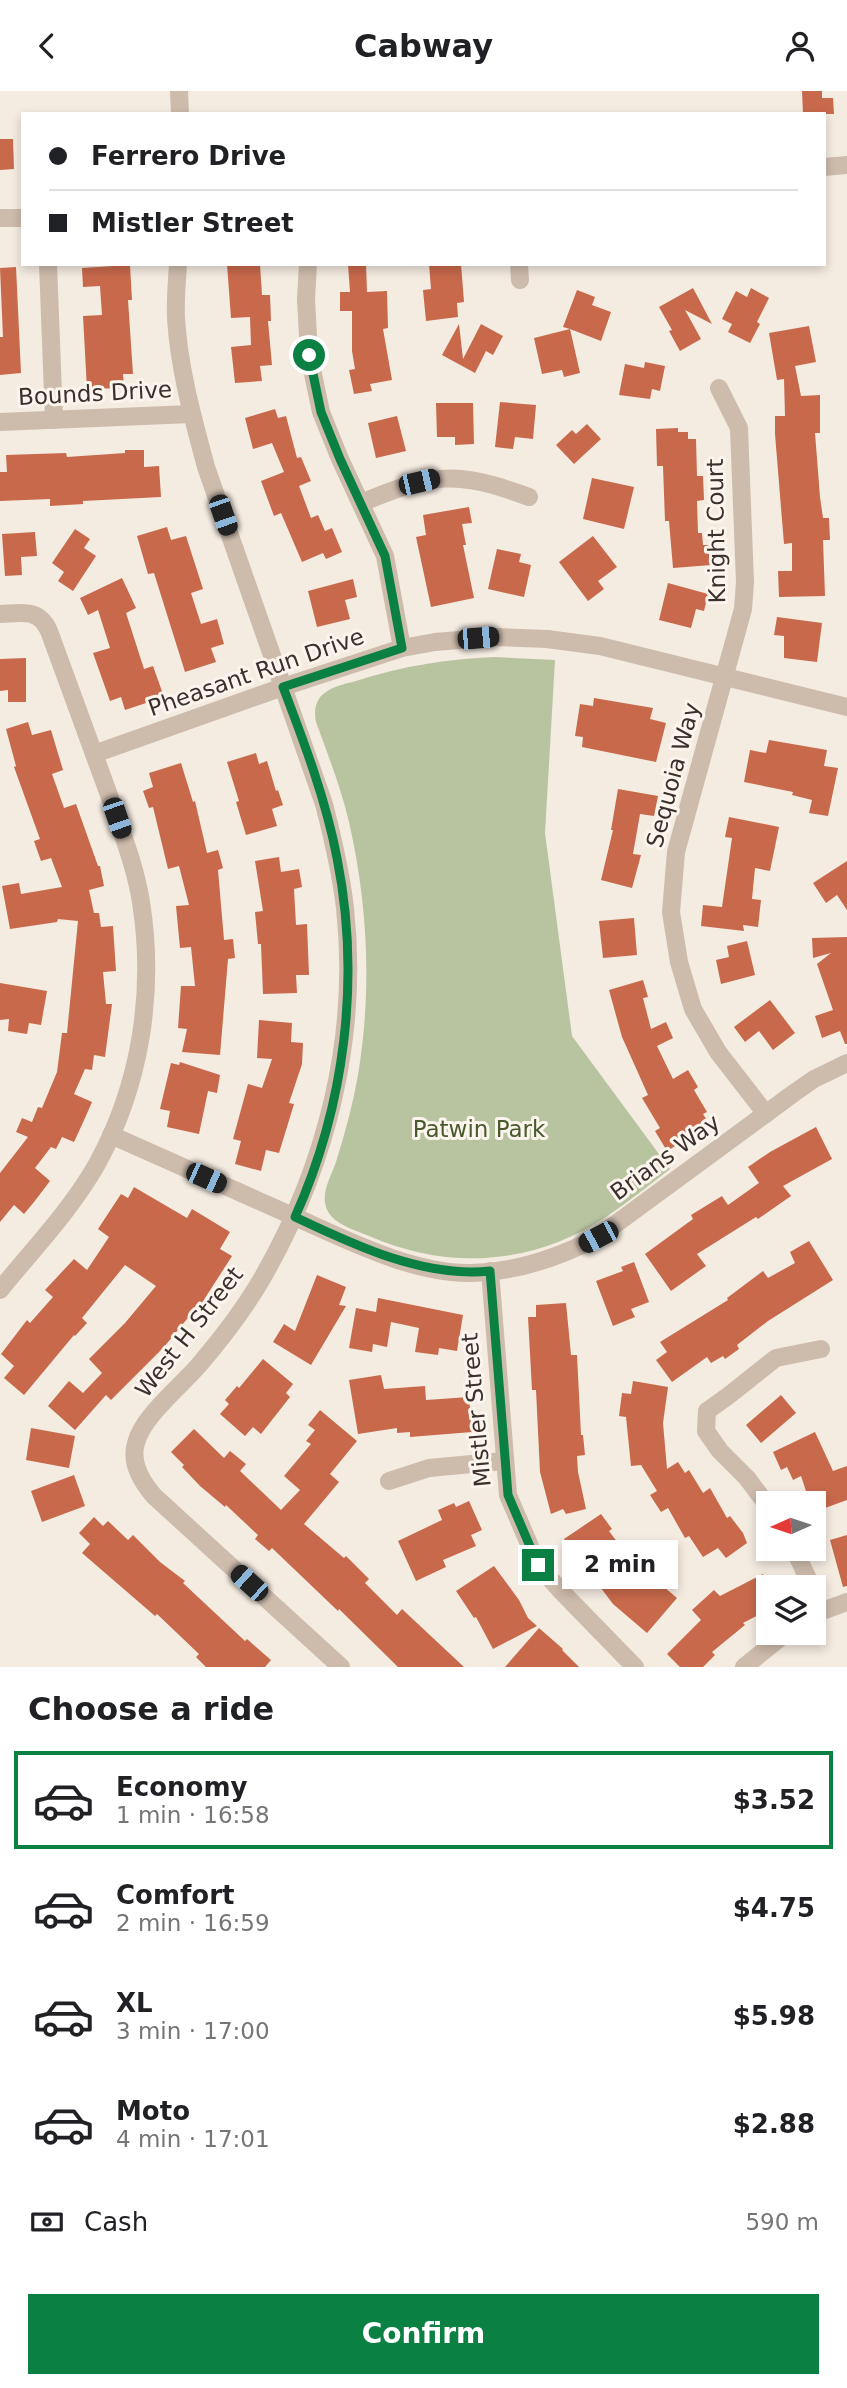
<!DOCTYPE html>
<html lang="en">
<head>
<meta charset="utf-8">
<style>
	:root { --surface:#fff; --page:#f2f2f2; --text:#202124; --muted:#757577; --line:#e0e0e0; --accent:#0b8043 }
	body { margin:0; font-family:"DejaVu Sans",sans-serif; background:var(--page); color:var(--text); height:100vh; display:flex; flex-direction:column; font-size:26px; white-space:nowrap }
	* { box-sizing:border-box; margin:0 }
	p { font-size:23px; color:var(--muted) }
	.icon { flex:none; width:38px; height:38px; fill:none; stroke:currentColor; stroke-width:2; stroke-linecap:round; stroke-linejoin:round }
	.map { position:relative; height:1576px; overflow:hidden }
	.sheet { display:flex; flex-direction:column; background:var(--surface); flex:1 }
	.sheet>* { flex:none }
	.hud { position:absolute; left:21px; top:21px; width:805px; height:154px; border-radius:0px; box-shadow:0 4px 10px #0003; display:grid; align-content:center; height:154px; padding:0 28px; background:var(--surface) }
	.needle { width:46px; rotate:267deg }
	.buttons { position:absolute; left:756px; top:1400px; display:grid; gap:14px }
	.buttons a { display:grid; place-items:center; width:70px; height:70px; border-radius:0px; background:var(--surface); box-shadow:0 4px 10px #0003; font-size:35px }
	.end { position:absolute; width:32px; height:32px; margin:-16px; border:9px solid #0b8043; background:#fff; box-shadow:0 0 0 4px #fff }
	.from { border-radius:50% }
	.bubble { position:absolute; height:49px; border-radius:0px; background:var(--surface); box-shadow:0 4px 10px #0003; font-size:23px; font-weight:800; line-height:49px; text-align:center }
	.car { position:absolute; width:21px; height:42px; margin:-21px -10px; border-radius:9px; box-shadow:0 0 5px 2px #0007; background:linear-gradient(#222 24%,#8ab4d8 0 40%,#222 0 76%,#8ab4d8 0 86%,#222 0) }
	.hud b { display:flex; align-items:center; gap:24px; height:66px; font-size:26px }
	.hud b+b { border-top:2px solid var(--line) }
	.hud i { width:18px; height:18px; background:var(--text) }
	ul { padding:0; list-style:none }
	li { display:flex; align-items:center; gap:21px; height:98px; margin:0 14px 10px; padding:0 14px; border:4px solid transparent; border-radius:0px }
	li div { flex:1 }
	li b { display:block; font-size:26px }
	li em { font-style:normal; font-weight:800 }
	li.selected { border-color:var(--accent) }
	li>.icon { width:63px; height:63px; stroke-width:1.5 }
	h2 { padding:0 28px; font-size:32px; line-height:84px }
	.pay { display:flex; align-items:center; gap:18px; height:77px; padding:0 28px; font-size:26px }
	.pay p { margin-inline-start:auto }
	.cta { display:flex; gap:14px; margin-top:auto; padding:14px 28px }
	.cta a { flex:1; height:80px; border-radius:0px; background:var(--accent); color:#fff; font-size:28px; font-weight:800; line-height:80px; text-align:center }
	header { display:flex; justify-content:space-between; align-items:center; height:91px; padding:0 28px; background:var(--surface); font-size:32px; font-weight:800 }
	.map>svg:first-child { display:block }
</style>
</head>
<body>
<header><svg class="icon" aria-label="back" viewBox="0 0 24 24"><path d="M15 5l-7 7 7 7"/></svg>Cabway<svg class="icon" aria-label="person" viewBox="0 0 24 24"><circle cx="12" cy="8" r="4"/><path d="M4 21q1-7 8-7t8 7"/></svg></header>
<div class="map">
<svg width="847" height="1576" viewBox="0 0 847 1576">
	<rect width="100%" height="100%" fill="#f4ebe1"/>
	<!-- green -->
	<path fill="#b8c4a0" d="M495 566 555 569 545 742 572 945 670 1078C649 1094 628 1111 606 1126 533 1174 449 1180 369 1145 353 1138 327 1132 325 1111 323 1098 332 1083 336 1071 345 1042 353 1013 358 984 372 900 368 814 349 731 341 697 328 664 316 631 314 622 315 612 321 605 330 596 344 593 356 590 402 575 447 568 495 566Z"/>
	<!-- building -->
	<g fill="#c8694b">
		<polygon points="802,0 822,0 822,7 833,7 834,23 803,23"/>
		<polygon points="0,48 13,48 14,78 0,79"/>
		<polygon points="227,173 260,173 262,204 270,204 271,230 268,230 272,274 260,275 262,290 235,292 231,256 251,254 250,226 231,227"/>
		<polygon points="348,173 366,173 367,201 387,200 388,237 383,238 392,289 370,293 372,300 354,303 349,279 355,278 352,260 352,220 340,220 340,201 350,201"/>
		<polygon points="429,173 461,173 464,211 457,212 458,226 426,230 423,199 431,198"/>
		<polygon points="130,174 132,209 128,209 133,283 123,283 124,297 87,298 83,225 102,224 100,195 83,196 82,177"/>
		<polygon points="16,176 21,282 0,284 0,246 3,246 0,177"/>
		<polygon points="693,197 712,233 685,219 701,248 680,260 669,240 672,239 659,216"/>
		<polygon points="751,197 769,207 757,231 760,233 750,252 728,241 732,233 722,228 736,200 747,206"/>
		<polygon points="577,199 595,206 592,214 611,221 601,250 570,238 580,282 564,286 562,279 542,283 534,247 570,238 563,236"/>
		<polygon points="459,233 463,268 481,233 503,245 493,264 486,260 475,282 442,264"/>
		<polygon points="809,235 816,271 795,275 801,305 820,304 820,342 815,342 820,406 823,427 829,427 830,449 823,449 825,505 779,506 778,480 792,480 792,452 784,453 775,343 775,325 785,325 784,288 777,289 769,242"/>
		<polygon points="645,271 665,275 660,300 652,298 650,308 619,304 625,273 644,277"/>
		<polygon points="500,311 536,314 533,348 515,346 513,358 495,356"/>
		<polygon points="436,312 473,312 474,353 455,354 455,346 437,346"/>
		<polygon points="275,318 278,327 286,325 297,367 301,366 311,390 299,395 311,427 318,424 325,440 332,437 342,461 326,468 323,462 302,471 281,422 274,425 261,390 284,381 272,352 253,358 245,327"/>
		<polygon points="397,325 406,360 376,367 368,332"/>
		<polygon points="587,333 601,348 574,373 556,354 572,339 576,343"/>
		<polygon points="678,337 678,341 688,341 688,348 696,348 697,385 703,385 704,409 697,410 698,442 702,442 703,454 710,454 711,474 673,477 669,430 665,430 663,375 657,375 656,338"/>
		<polygon points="125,359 144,359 144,376 159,375 161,406 83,410 83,413 50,415 50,408 0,410 0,381 7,381 6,364 66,362 67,366 125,362"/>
		<polygon points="592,387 634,396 624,438 583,428"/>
		<polygon points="469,416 472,432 462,433 466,454 463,454 474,507 431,516 416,446 426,444 423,424"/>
		<polygon points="167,436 171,449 186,445 203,498 191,502 201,533 217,528 224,553 211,557 216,571 185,581 154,482 148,483 137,445"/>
		<polygon points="75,438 90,448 84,457 96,465 73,500 58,490 64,481 52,472"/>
		<polygon points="35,441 37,465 21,466 22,484 5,485 2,443"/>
		<polygon points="593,445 617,476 598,490 604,498 588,510 559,471"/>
		<polygon points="497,458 521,463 519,471 531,474 524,506 488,498"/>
		<polygon points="122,487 136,517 126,522 144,578 153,575 164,606 125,619 121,606 110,610 93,562 110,557 98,519 88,524 80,507"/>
		<polygon points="353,488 357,506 345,509 350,528 317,536 308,500"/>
		<polygon points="668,492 708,503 704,520 696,518 691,537 659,529"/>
		<polygon points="777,526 822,532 817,571 784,567 784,545 774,544"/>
		<polygon points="26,567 26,611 8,611 8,599 0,600 0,568"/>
		<polygon points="594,607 653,617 650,628 666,632 656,671 582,656 583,646 575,645 580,613 593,615"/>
		<polygon points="28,631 32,644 51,639 63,679 52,683 64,717 76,713 98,775 100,775 104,795 89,799 94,822 99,822 101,836 113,835 116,880 103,881 106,913 112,913 105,966 94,964 92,979 85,978 74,1003 92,1011 85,1027 74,1051 62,1046 56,1058 51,1056 35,1077 50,1090 34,1111 24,1123 14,1114 0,1131 0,1082 28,1046 16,1041 22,1027 32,1031 38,1016 42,1017 57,981 62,942 67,942 78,830 58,828 57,831 10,838 2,795 19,792 21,803 62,796 51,767 41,770 34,750 40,748 14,676 16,675 6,638"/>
		<polygon points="769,649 827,659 824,675 838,677 828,725 809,722 812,709 792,704 793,701 744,691 750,659 766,662"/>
		<polygon points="256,662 259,673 267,670 276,700 278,699 283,714 272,718 277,735 246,744 236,711 239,710 227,671"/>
		<polygon points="181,672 193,711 195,710 207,762 218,759 223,777 218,779 224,849 233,848 235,867 228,868 220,964 182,961 187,938 178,937 181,895 195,895 191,856 180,857 176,815 189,814 179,775 168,778 153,716 149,717 143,700 153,696 149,682"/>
		<polygon points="618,698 658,705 654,725 640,723 633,763 641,764 632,797 601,789 613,739 611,739"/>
		<polygon points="729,726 779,736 770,780 755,777 752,808 761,809 758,836 743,834 744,840 701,835 703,814 722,816 732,747 725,746"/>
		<polygon points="279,766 281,781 299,778 302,796 294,798 296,834 307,833 309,884 296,884 297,902 263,903 261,853 258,853 255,821 263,820 255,770"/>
		<polygon points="847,770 847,819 837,804 826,812 813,792"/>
		<polygon points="634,827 637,864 603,867 599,830"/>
		<polygon points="847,846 847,953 845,953 840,940 822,947 815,925 833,919 817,873 831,862 813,867 812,847"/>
		<polygon points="747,850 755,884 721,893 716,869 729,866 727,855"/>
		<polygon points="643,889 648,906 643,907 651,938 666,931 673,947 657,955 673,988 688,979 698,996 694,999 707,1021 703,1023 710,1034 667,1060 655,1040 660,1037 642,1007 648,1004 622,946 609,899"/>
		<polygon points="0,892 47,900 41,934 29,932 27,943 8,940 9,928 0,929"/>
		<polygon points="770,909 795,942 773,959 759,940 745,951 734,936"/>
		<polygon points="259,929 292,932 291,951 303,952 302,973 289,1012 294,1013 279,1062 266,1059 261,1080 235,1073 241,1050 233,1048 248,993 262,997 272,968 257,967"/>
		<polygon points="180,971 220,984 217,1002 208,1000 199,1043 167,1036 170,1020 160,1018 171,972 179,974"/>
		<polygon points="816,1036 832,1068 783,1095 791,1105 758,1128 756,1126 697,1163 706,1175 671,1200 645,1163 693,1128 691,1124 722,1105 728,1114 759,1092 748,1076 770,1061"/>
		<polygon points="134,1096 187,1127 192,1118 230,1141 220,1158 232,1165 198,1218 196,1217 164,1256 111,1309 106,1304 75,1339 48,1315 69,1290 83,1302 102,1282 89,1268 125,1232 156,1195 125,1174 82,1227 87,1232 75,1245 74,1244 24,1304 4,1287 14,1275 1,1263 27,1229 30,1232 53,1206 45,1199 74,1168 87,1179 109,1146 98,1138 121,1103 128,1107"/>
		<polygon points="809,1150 833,1189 768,1230 737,1254 739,1258 725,1268 723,1265 711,1272 707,1266 672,1291 656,1269 667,1261 660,1251 728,1209 727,1207 763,1180 768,1187 795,1172 790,1161"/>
		<polygon points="634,1171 649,1211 631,1218 635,1226 613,1235 596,1190 623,1180 621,1176"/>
		<polygon points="317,1184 346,1196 339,1214 346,1215 311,1274 273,1251 284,1233 295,1240"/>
		<polygon points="378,1207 463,1224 457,1260 439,1257 438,1264 415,1261 419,1237 391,1231 387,1256 373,1253 372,1261 349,1257 356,1217 376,1221"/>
		<polygon points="566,1212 571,1264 577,1264 581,1344 583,1344 585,1364 577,1365 578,1381 586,1418 566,1423 563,1418 551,1423 540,1381 536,1299 532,1299 528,1226 536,1226 536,1214"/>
		<polygon points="263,1268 293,1293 286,1302 290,1306 261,1343 253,1336 245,1345 220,1323 229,1313 225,1309 237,1295 239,1297"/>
		<polygon points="381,1284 384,1298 425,1295 426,1309 469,1306 472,1341 410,1346 410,1341 397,1342 397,1337 358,1343 349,1289"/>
		<polygon points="633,1290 668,1296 663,1332 667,1378 678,1371 685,1382 689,1379 703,1402 710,1397 727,1427 730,1425 743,1442 747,1452 726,1467 718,1457 703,1466 689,1445 685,1447 668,1417 661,1421 650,1404 657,1400 641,1374 631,1375 626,1326 619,1325 622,1302 631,1303"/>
		<polygon points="781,1304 796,1322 761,1352 746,1334"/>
		<polygon points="320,1319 357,1350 330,1383 339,1391 304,1433 344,1467 346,1465 369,1488 365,1492 397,1524 402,1518 464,1576 398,1576 339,1518 338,1520 272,1457 269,1460 255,1448 258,1444 226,1414 225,1416 200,1395 182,1376 184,1374 171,1361 194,1338 224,1367 230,1360 246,1373 240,1380 281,1419 300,1399 284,1385 311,1353 306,1350 315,1339 308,1334"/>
		<polygon points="31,1337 75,1345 69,1377 26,1369"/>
		<polygon points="815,1341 833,1380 847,1375 847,1409 814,1421 814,1412 810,1412 801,1385 793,1389 787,1376 781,1379 773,1361"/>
		<polygon points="74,1384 85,1415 42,1431 31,1400"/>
		<polygon points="469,1410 482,1439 471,1444 476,1455 443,1469 446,1476 416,1490 398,1450 442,1429 438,1419 454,1412 456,1416"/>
		<polygon points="601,1423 612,1438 609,1440 629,1467 633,1464 645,1480 677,1507 647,1542 613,1513 564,1448"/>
		<polygon points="94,1426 103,1435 108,1430 128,1449 133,1444 160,1471 185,1490 183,1492 245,1550 247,1548 271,1569 265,1576 206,1576 196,1566 199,1563 157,1523 155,1525 82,1462 90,1453 79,1442"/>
		<polygon points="847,1444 847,1495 843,1496 830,1449"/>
		<polygon points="494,1475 519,1509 528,1527 537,1535 493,1558 476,1526 474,1527 456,1500"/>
		<polygon points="763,1483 768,1494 768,1519 743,1532 745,1534 712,1561 715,1564 703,1576 680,1576 667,1563 701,1529 692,1519 714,1499 720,1505"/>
		<polygon points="539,1537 563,1558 562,1559 579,1576 505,1576"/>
	</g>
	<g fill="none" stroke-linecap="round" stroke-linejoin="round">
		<!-- minor -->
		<g stroke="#cdbbac" stroke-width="18">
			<polyline points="179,0 180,23"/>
			<polyline points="824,76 847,74"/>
			<polyline points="0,127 23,127"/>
			<polyline points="48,173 54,329"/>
			<path d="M178 173C177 191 175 210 176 227 179 278 193 327 206 376L324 713C333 748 341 782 345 817 359 945 327 1073 264 1184 246 1216 222 1247 199 1274 180 1296 143 1325 136 1352 130 1372 141 1390 154 1405L341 1576"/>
			<polyline points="308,173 306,208 309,264 321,321 340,368 385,465 402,557"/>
			<polyline points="519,173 520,189"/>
			<polyline points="719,297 739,337 745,491 743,518 676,761 671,821 679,871 693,918 718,961 766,1023"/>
			<polyline points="0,331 191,323"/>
			<path d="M361 412C433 382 455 379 529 406"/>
			<path d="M0 523C22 522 39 517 49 540 69 595 89 649 109 704 121 739 135 774 141 811 155 900 141 993 97 1073 71 1119 33 1158 0 1199"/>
			<polyline points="94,663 283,596 402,557 435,551 497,546 547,548 600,555 847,616"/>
			<path d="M111 1044C172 1071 234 1099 295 1126 347 1149 413 1183 471 1182 515 1181 560 1166 598 1146L794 1002 814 988 847 972"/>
			<polyline points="490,1180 508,1404 538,1474 561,1500 635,1576"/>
			<polyline points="389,1390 429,1377 504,1370"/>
			<polyline points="768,1415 747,1387 720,1360 706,1340 707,1320 728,1305 776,1267 821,1258"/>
			<polyline points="794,1458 812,1496"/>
			<polyline points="814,1523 847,1511"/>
			<polyline points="744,1576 786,1542"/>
		</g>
	</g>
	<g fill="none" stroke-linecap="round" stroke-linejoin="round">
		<!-- route -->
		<path stroke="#0b8043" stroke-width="9" d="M309 264 321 321 340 368 385 465 402 557 283 596C304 651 326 709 337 767 361 887 345 1015 295 1126 354 1154 423 1187 490 1180L508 1404 538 1474"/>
	</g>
	<g text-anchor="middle" stroke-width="6" stroke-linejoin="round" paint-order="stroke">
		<!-- street labels -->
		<g font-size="23" fill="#3b302b" stroke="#fbf5ee">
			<text transform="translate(95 302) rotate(-3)" y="8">Bounds Drive</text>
			<text transform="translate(716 440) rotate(-91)" y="8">Knight Court</text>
			<text transform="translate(256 581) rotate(-19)" y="8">Pheasant Run Drive</text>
			<text transform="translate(673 684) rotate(-75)" y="8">Sequoia Way</text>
			<text transform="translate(665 1066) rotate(-36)" y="8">Brians Way</text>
			<text transform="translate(189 1241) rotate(-52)" y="8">West H Street</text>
			<text transform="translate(476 1319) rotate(-95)" y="8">Mistler Street</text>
		</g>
		<!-- park labels -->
		<g font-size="23" fill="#4a5a2e" stroke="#fbf5ee">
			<text x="479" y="1046">Patwin Park</text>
		</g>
	</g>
</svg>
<div class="buttons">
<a><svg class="needle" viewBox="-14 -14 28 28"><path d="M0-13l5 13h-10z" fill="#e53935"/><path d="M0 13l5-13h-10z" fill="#757577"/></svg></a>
<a><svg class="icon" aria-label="layers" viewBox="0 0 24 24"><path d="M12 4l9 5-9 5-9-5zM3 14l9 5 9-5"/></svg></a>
</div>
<i class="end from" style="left:309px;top:264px"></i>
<i class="end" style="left:538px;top:1474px"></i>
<div class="bubble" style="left:562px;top:1449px;width:116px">2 min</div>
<i class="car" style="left:419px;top:391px;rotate:77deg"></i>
<i class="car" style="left:223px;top:424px;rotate:161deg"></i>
<i class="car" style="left:478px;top:547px;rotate:85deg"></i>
<i class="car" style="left:117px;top:727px;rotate:161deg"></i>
<i class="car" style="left:206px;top:1087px;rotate:114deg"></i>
<i class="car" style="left:598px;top:1146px;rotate:242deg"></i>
<i class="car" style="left:249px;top:1492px;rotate:312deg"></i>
<div class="hud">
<b><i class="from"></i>Ferrero Drive</b>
<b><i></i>Mistler Street</b>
</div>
</div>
<section class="sheet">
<h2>Choose a ride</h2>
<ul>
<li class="selected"><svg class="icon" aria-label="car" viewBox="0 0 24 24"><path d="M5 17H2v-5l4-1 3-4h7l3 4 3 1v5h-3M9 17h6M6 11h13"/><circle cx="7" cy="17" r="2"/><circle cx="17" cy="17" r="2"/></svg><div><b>Economy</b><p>1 min · 16:58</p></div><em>$3.52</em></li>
<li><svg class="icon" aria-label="car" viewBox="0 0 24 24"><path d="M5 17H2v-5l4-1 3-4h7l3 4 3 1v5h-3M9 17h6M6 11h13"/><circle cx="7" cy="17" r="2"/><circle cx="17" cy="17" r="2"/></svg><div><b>Comfort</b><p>2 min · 16:59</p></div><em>$4.75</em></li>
<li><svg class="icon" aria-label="car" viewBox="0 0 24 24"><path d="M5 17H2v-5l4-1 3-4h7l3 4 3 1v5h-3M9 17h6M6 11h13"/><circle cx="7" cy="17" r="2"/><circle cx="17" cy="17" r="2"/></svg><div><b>XL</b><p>3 min · 17:00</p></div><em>$5.98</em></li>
<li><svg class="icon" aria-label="car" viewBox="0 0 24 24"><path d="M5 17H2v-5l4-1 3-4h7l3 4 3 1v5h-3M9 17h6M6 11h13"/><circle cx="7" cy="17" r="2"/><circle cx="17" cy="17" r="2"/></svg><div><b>Moto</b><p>4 min · 17:01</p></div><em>$2.88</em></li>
</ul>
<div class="pay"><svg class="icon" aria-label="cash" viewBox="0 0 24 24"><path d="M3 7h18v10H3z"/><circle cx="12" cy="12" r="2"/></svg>Cash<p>590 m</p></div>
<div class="cta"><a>Confirm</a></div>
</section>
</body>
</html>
